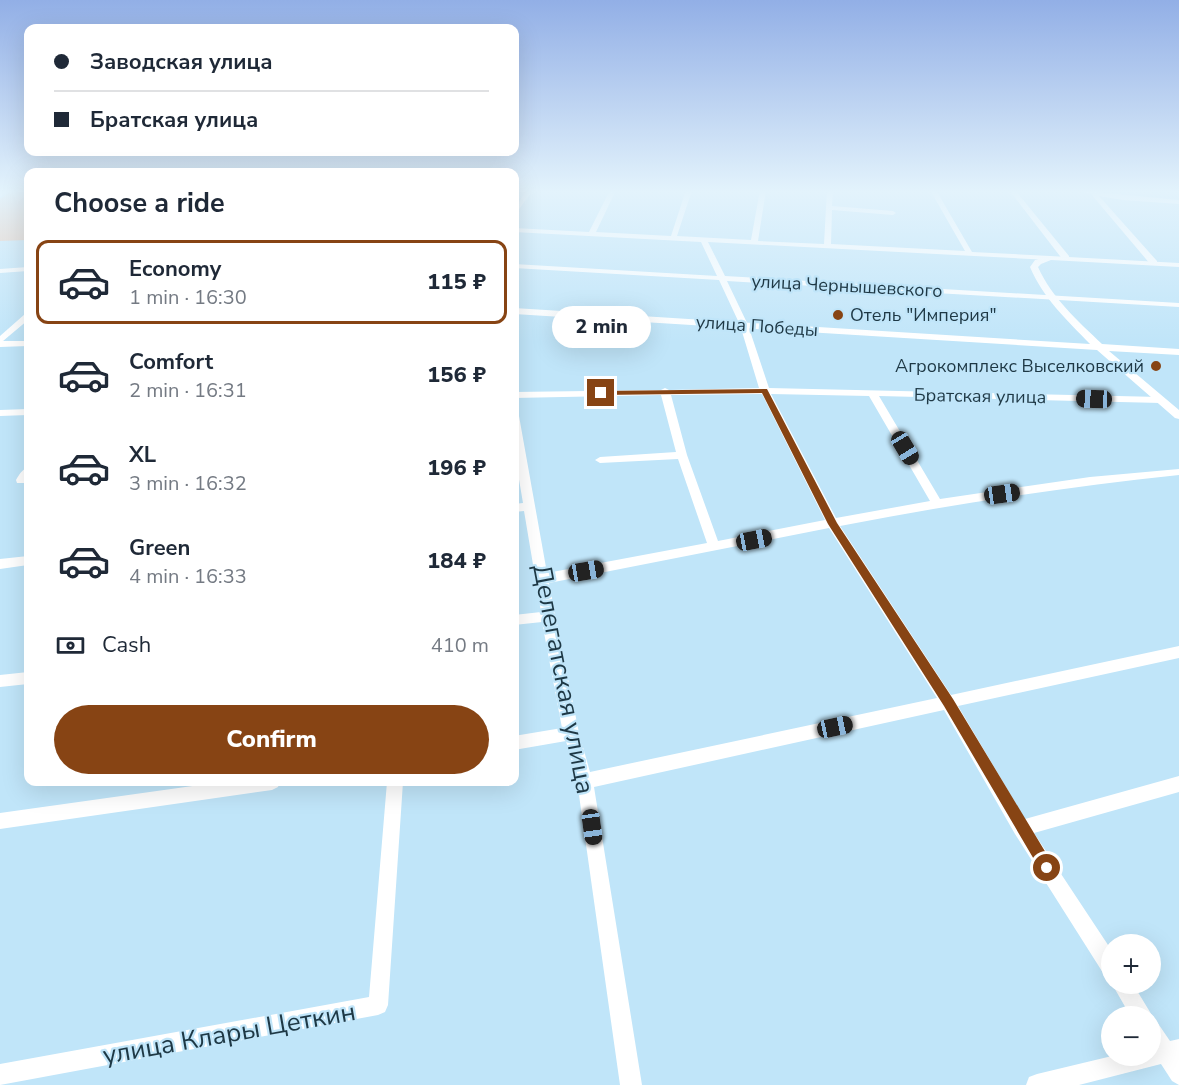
<!DOCTYPE html>
<html lang="en">
<head>
<meta charset="utf-8">
<style>
	:root { --surface:#fff; --page:#f6f6f7; --text:#1f2937; --muted:#747a83; --line:#e0e1e3; --accent:#874414 }
	body { margin:0; font-family:"Nunito Sans",sans-serif; background:var(--page); color:var(--text); height:100vh; display:flex; flex-direction:column; font-size:22px; white-space:nowrap }
	* { box-sizing:border-box; margin:0 }
	p { font-size:20px; color:var(--muted) }
	.icon { flex:none; width:33px; height:33px; fill:none; stroke:currentColor; stroke-width:2; stroke-linecap:round; stroke-linejoin:round }
	.map { position:relative; flex:1; overflow:hidden }
	.drawer { position:absolute; left:24px; top:168px; width:495px; height:618px; display:flex; flex-direction:column; background:var(--surface); border-radius:12px; box-shadow:0 6px 24px #0002 }
	.drawer>* { flex:none }
	.top-card { position:absolute; left:24px; top:24px; width:495px; height:132px; border-radius:12px; box-shadow:0 6px 24px #0002; display:grid; align-content:center; height:132px; padding:0 30px; background:var(--surface) }
	.tools { position:absolute; left:1101px; top:934px; display:grid; gap:12px }
	.tools a { display:grid; place-items:center; width:60px; height:60px; border-radius:50%; background:var(--surface); box-shadow:0 6px 24px #0002; font-size:30px }
	.end { position:absolute; width:27px; height:27px; margin:-14px; border:8px solid #874414; background:#fff; box-shadow:0 0 0 3px #fff }
	.from { border-radius:50% }
	.bubble { position:absolute; height:42px; border-radius:21px; background:var(--surface); box-shadow:0 6px 24px #0002; font-size:20px; font-weight:800; line-height:42px; text-align:center }
	.car { position:absolute; width:18px; height:36px; margin:-18px -9px; border-radius:8px; box-shadow:0 0 4px 2px #0007; background:linear-gradient(#222 24%,#8ab4d8 0 40%,#222 0 76%,#8ab4d8 0 86%,#222 0) }
	.top-card b { display:flex; align-items:center; gap:21px; height:57px; font-size:22px }
	.top-card b+b { border-top:2px solid var(--line) }
	.top-card i { width:15px; height:15px; background:var(--text) }
	ul { padding:0; list-style:none }
	li { display:flex; align-items:center; gap:18px; height:84px; margin:0 12px 9px; padding:0 18px; border:3px solid transparent; border-radius:12px }
	li div { flex:1 }
	li b { display:block; font-size:22px }
	li em { font-style:normal; font-weight:800 }
	li.current { border-color:var(--accent) }
	li>.icon { width:54px; height:54px; stroke-width:1.5 }
	h2 { padding:0 30px; font-size:27px; line-height:72px }
	.pay { display:flex; align-items:center; gap:15px; height:66px; padding:0 30px; font-size:22px }
	.pay p { margin-inline-start:auto }
	.button { display:flex; gap:12px; margin-top:auto; padding:12px 30px }
	.button a { flex:1; height:69px; border-radius:36px; background:var(--accent); color:#fff; font-size:24px; font-weight:800; line-height:69px; text-align:center }
	.map>svg:first-child { display:block }
</style>
</head>
<body>
<div class="map">
<svg width="1179" height="1085" viewBox="0 0 1179 1085">
	<rect width="100%" height="100%" fill="#c0e5f9"/>
	<!-- green -->
	<polygon fill="#eac4ae" points="13,190 28,190 28,240 0,241 0,199"/>
	<g fill="none" stroke-linecap="round" stroke-linejoin="round">
		<!-- minor -->
		<g fill="#fff" fill-rule="evenodd">
			<polygon points="4,190 11,190 0,197 0,192"/>
			<polygon points="527,190 533,190 514,216 514,209"/>
			<path d="M610 190H616L596 232 671 236 686 190H692L677 236 751 240 760 190H766L758 241 824 244 827 190H833L832 206 893 211 896 213 893 215 832 210 831 244 965 251 930 190H936L972 252 1050 256 1054 258 1050 260 708 242 725 276 1179 303V307L727 281 748 325 769 388 1161 397 1166 400 1161 403 879 396 940 499 1090 477 1179 469V475C1065 487 953 504 840 526L951 695 1179 646V658L958 706 1025 819 1179 776V792L1034 833 1112 951V978L1105 976 1015 834 944 710 594 787 642 1085H620L577 781 566 741 514 750V736L562 728 542 622 514 625V615L541 612 524 511 514 512V504L523 503 514 450V413L519 416 547 573 707 543 678 459 600 463 595 460 600 457 676 452 661 395 514 398V392L661 390 665 388 669 390 759 388 740 325 719 280 514 268V264L717 276 701 242 514 232V228L589 232ZM762 394 825 520 718 541 687 455 671 395ZM771 394 869 396 930 501 836 518ZM829 528 937 698 590 772 579 733 549 583Z"/>
			<polygon points="1009,190 1015,190 1069,256 1069,260 1063,260"/>
			<polygon points="1074,190 1179,200 1179,204 1123,200 1099,196 1157,261 1157,265 1151,265 1091,194"/>
			<polygon points="25,314 28,314 28,320 3,341 28,341 28,346 0,347 0,336"/>
			<polygon points="28,409 28,415 0,416 0,410"/>
			<path d="M28 468V483H17L16 480C19 475 22 469 28 468Z"/>
			<polygon points="28,556 28,565 0,569 0,559"/>
			<polygon points="28,672 28,684 0,687 0,675"/>
			<polygon points="221,782 280,782 278,787 272,790 0,829 0,813"/>
			<polygon points="387,782 403,782 388,1005 385,1012 378,1015 0,1085 0,1064 369,997"/>
			<polygon points="1112,984 1133,984 1153,1017 1152,1020 1157,1022 1170,1041 1179,1039 1179,1085 1172,1081 1161,1064 1079,1085 1026,1085 1029,1077 1037,1074 1112,1056 1150,1056 1150,1017 1131,1017"/>
		</g>
		<!-- tertiary -->
		<g fill="#fff" fill-rule="evenodd">
			<path d="M1050 256 1179 263V267L1051 260 1041 264 1038 267C1052 298 1078 321 1102 344L1179 349V355L1109 351 1179 410V419L1175 418 1097 350 514 314V308L1090 344C1067 320 1043 298 1030 267L1035 260Z"/>
			<polygon points="28,267 28,271 0,273 0,269"/>
		</g>
	</g>
	<!-- sky -->
	<linearGradient id="sky" x2="0" y2="1"><stop stop-color="#92afe6"/><stop offset="0.56" stop-color="#e3f3fc"/><stop offset="1" stop-color="#e3f3fc" stop-opacity="0"/></linearGradient>
	<rect width="1179" height="342" fill="url(#sky)"/>
	<!-- route -->
	<polygon fill="#874414" points="767,389 837,523 953,699 1052,863 1054,868 1052,873 1047,875 1042,873 944,706 828,524 762,393 601,395 597,393 601,391"/>
	<!-- markers -->
	<g fill="#874414" stroke="#c0e5f9" stroke-width="2">
		<circle cx="838" cy="315" r="6"/>
		<circle cx="1156" cy="366" r="6"/>
	</g>
	<g text-anchor="middle" stroke-width="4.5" stroke-linejoin="round" paint-order="stroke">
		<!-- far-street labels -->
		<g font-size="18" fill="#1e3845" stroke="#c0e5f9">
			<text transform="translate(847 286) rotate(3)" y="6">улица Чернышевского</text>
			<text transform="translate(757 326) rotate(4)" y="6">улица Победы</text>
			<text transform="translate(980 396) rotate(1)" y="6">Братская улица</text>
		</g>
		<!-- far-poi labels -->
		<g font-size="18" fill="#1e3845" stroke="#c0e5f9" text-anchor="start">
			<text x="850" y="321">Отель "Империя"</text>
			<text x="1144" y="372" text-anchor="end">Агрокомплекс Выселковский</text>
		</g>
		<!-- near-street labels -->
		<g font-size="26" fill="#1e3845" stroke="#c0e5f9">
			<text transform="translate(564 679) rotate(79)" y="9">Делегатская улица</text>
			<text transform="translate(229 1033) rotate(-10)" y="9">улица Клары Цеткин</text>
		</g>
	</g>
</svg>
<div class="tools">
<a>+</a>
<a>−</a>
</div>
<i class="end from" style="left:1047px;top:868px"></i>
<i class="end" style="left:601px;top:393px"></i>
<div class="bubble" style="left:552px;top:306px;width:99px">2 min</div>
<i class="car" style="left:1094px;top:399px;rotate:272deg"></i>
<i class="car" style="left:905px;top:448px;rotate:149deg"></i>
<i class="car" style="left:1002px;top:494px;rotate:82deg"></i>
<i class="car" style="left:754px;top:540px;rotate:79deg"></i>
<i class="car" style="left:586px;top:571px;rotate:80deg"></i>
<i class="car" style="left:835px;top:727px;rotate:78deg"></i>
<i class="car" style="left:592px;top:827px;rotate:172deg"></i>
<div class="top-card">
<b><i class="from"></i>Заводская улица</b>
<b><i></i>Братская улица</b>
</div>
<section class="drawer">
<h2>Choose a ride</h2>
<ul>
<li class="current"><svg class="icon" aria-label="car" viewBox="0 0 24 24"><path d="M5 17H2v-5l4-1 3-4h7l3 4 3 1v5h-3M9 17h6M6 11h13"/><circle cx="7" cy="17" r="2"/><circle cx="17" cy="17" r="2"/></svg><div><b>Economy</b><p>1 min · 16:30</p></div><em>115 ₽</em></li>
<li><svg class="icon" aria-label="car" viewBox="0 0 24 24"><path d="M5 17H2v-5l4-1 3-4h7l3 4 3 1v5h-3M9 17h6M6 11h13"/><circle cx="7" cy="17" r="2"/><circle cx="17" cy="17" r="2"/></svg><div><b>Comfort</b><p>2 min · 16:31</p></div><em>156 ₽</em></li>
<li><svg class="icon" aria-label="car" viewBox="0 0 24 24"><path d="M5 17H2v-5l4-1 3-4h7l3 4 3 1v5h-3M9 17h6M6 11h13"/><circle cx="7" cy="17" r="2"/><circle cx="17" cy="17" r="2"/></svg><div><b>XL</b><p>3 min · 16:32</p></div><em>196 ₽</em></li>
<li><svg class="icon" aria-label="car" viewBox="0 0 24 24"><path d="M5 17H2v-5l4-1 3-4h7l3 4 3 1v5h-3M9 17h6M6 11h13"/><circle cx="7" cy="17" r="2"/><circle cx="17" cy="17" r="2"/></svg><div><b>Green</b><p>4 min · 16:33</p></div><em>184 ₽</em></li>
</ul>
<div class="pay"><svg class="icon" aria-label="cash" viewBox="0 0 24 24"><path d="M3 7h18v10H3z"/><circle cx="12" cy="12" r="2"/></svg>Cash<p>410 m</p></div>
<div class="button"><a>Confirm</a></div>
</section>
</div>
</body>
</html>
